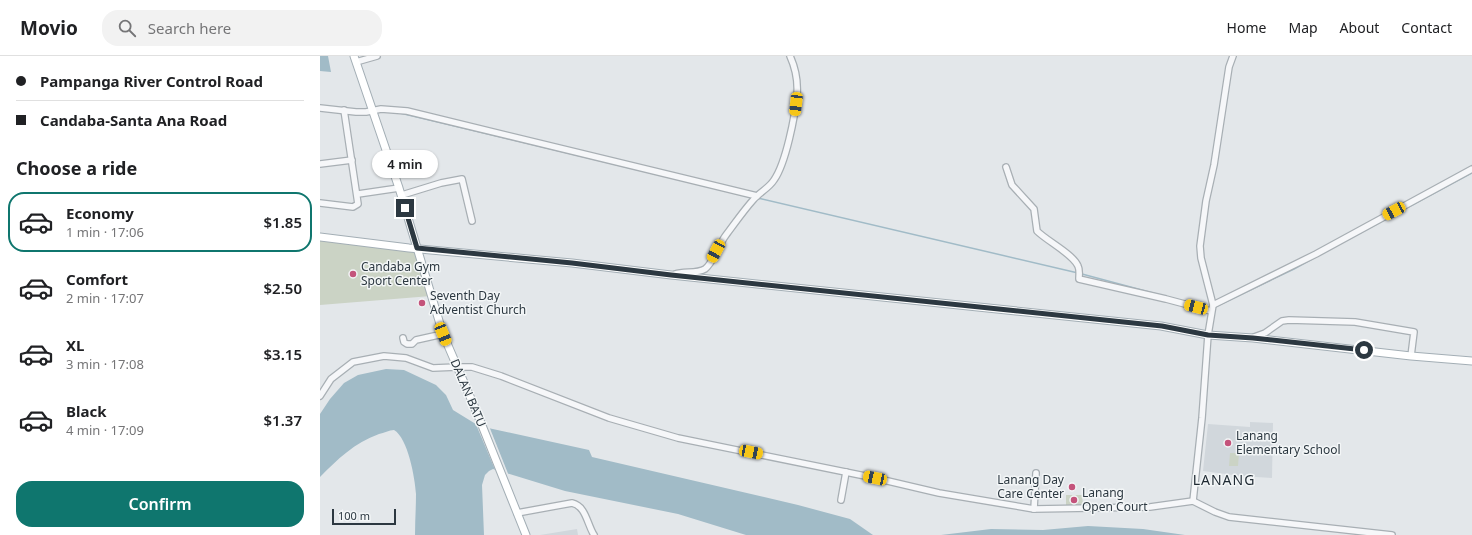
<!DOCTYPE html>
<html lang="en">
<head>
<meta charset="utf-8">
<style>
	:root { --surface:#fff; --page:#f2f2f2; --text:#202124; --muted:#757577; --line:#e0e0e0; --accent:#0f766e }
	body { margin:0; font-family:"Noto Sans",sans-serif; background:var(--page); color:var(--text); height:100vh; display:flex; flex-direction:column; font-size:15px; white-space:nowrap }
	* { box-sizing:border-box; margin:0 }
	p { font-size:13px; color:var(--muted) }
	.icon { flex:none; width:22px; height:22px; fill:none; stroke:currentColor; stroke-width:2; stroke-linecap:round; stroke-linejoin:round }
	.map { position:relative; flex:1; overflow:hidden }
	.side { display:flex; flex-direction:column; background:var(--surface); width:320px }
	.side>* { flex:none }
	.banner { display:grid; align-content:center; height:88px; padding:0 16px; background:var(--surface) }
	.scale { position:absolute; left:12px; bottom:10px; width:64px; box-sizing:border-box; padding-left:4px; border:2px solid #2c3841; border-top:0; font-size:11px; line-height:14px; white-space:nowrap; color:#2c3841; -webkit-text-stroke:3px #f3f6f7; paint-order:stroke }
	.end { position:absolute; width:18px; height:18px; margin:-9px; border:5px solid #2c3841; background:#fff; box-shadow:0 0 0 2px #fff }
	.from { border-radius:50% }
	.bubble { position:absolute; height:28px; border-radius:14px; background:var(--surface); box-shadow:0 1px 3px #0004; font-size:13px; font-weight:600; line-height:28px; text-align:center }
	.car { position:absolute; width:12px; height:24px; margin:-12px -6px; border-radius:5px; box-shadow:0 0 3px 1px #0007; background:linear-gradient(#f5c518 24%,#345 0 40%,#f5c518 0 76%,#345 0 86%,#f5c518 0) }
	.banner b { display:flex; align-items:center; gap:14px; height:38px; font-size:15px }
	.banner b+b { border-top:1px solid var(--line) }
	.banner i { width:10px; height:10px; background:var(--text) }
	ul { padding:0; list-style:none }
	li { display:flex; align-items:center; gap:12px; height:60px; margin:0 8px 6px; padding:0 8px; border:2px solid transparent; border-radius:16px }
	li div { flex:1 }
	li b { display:block; font-size:15px }
	li em { font-style:normal; font-weight:600 }
	li.active { border-color:var(--accent) }
	li>.icon { width:36px; height:36px; stroke-width:1.5 }
	h2 { padding:0 16px; font-size:18px; line-height:48px }
	.cta { display:flex; gap:8px; margin-top:auto; padding:8px 16px }
	.cta a { flex:1; height:46px; border-radius:16px; background:var(--accent); color:#fff; font-size:16px; font-weight:600; line-height:46px; text-align:center }
	header { display:flex; align-items:center; gap:24px; box-sizing:border-box; height:56px; padding:0 20px; background:var(--surface); border-bottom:1px solid var(--line) }
	header strong { font-size:19px }
	nav { display:flex; gap:22px; margin-inline-start:auto; font-size:14px }
	.search { width:280px; height:36px; background:var(--page); display:flex; align-items:center; gap:10px; box-sizing:border-box; padding:0 14px; border-radius:16px; color:var(--muted); font-size:15px }
	main { display:flex; flex:1; min-height:0 }
	.map>svg:first-child { display:block }
</style>
</head>
<body>
<header>
<strong>Movio</strong>
<div class="search"><svg class="icon" aria-label="search" viewBox="0 0 24 24"><circle cx="10" cy="10" r="6"/><path d="M15 15l6 6"/></svg>Search here</div>
<nav><a>Home</a><a>Map</a><a>About</a><a>Contact</a></nav>
</header>
<main>
<section class="side">
<div class="banner">
<b><i class="from"></i>Pampanga River Control Road</b>
<b><i></i>Candaba-Santa Ana Road</b>
</div>
<h2>Choose a ride</h2>
<ul>
<li class="active"><svg class="icon" aria-label="car" viewBox="0 0 24 24"><path d="M5 17H2v-5l4-1 3-4h7l3 4 3 1v5h-3M9 17h6M6 11h13"/><circle cx="7" cy="17" r="2"/><circle cx="17" cy="17" r="2"/></svg><div><b>Economy</b><p>1 min · 17:06</p></div><em>$1.85</em></li>
<li><svg class="icon" aria-label="car" viewBox="0 0 24 24"><path d="M5 17H2v-5l4-1 3-4h7l3 4 3 1v5h-3M9 17h6M6 11h13"/><circle cx="7" cy="17" r="2"/><circle cx="17" cy="17" r="2"/></svg><div><b>Comfort</b><p>2 min · 17:07</p></div><em>$2.50</em></li>
<li><svg class="icon" aria-label="car" viewBox="0 0 24 24"><path d="M5 17H2v-5l4-1 3-4h7l3 4 3 1v5h-3M9 17h6M6 11h13"/><circle cx="7" cy="17" r="2"/><circle cx="17" cy="17" r="2"/></svg><div><b>XL</b><p>3 min · 17:08</p></div><em>$3.15</em></li>
<li><svg class="icon" aria-label="car" viewBox="0 0 24 24"><path d="M5 17H2v-5l4-1 3-4h7l3 4 3 1v5h-3M9 17h6M6 11h13"/><circle cx="7" cy="17" r="2"/><circle cx="17" cy="17" r="2"/></svg><div><b>Black</b><p>4 min · 17:09</p></div><em>$1.37</em></li>
</ul>
<div class="cta"><a>Confirm</a></div>
</section>
<div class="map">
<svg width="1152" height="479" viewBox="0 0 1152 479">
	<rect width="100%" height="100%" fill="#e3e7ea"/>
	<!-- built -->
	<g fill="#d1d7dc">
		<polygon points="930,366 953,367 952,422 921,420 883,415 888,368 930,371"/>
		<polygon points="257,473 258,479 220,479"/>
	</g>
	<!-- green -->
	<g fill="#cbd3c5">
		<polygon points="0,184 24,188 96,193 111,240 0,249"/>
		<polygon points="910,397 919,397 918,410 909,410"/>
		<polygon points="746,439 762,439 763,449 746,449"/>
	</g>
	<!-- water -->
	<g fill="#a1bbc7">
		<polygon points="0,0 8,0 11,16 0,15"/>
		<path d="M66 313 84 314 116 329 126 339 133 354 159 370 269 394 272 401 478 449 530 463 553 479H426L358 458 245 435 173 413 169 415 165 419 162 429 164 479H95C95 465 96 452 96 438 95 422 88 382 74 374 69 374 64 377 59 378 34 387 18 403 0 421V358L10 343 24 327 38 319Z"/>
		<polygon points="768,470 823,473 865,479 621,479 671,473 723,474"/>
	</g>
	<!-- pier -->
	<polygon fill="#e3e7ea" points="155,366 169,370 189,420 176,416"/>
	<g fill="none" stroke-linecap="round" stroke-linejoin="round">
		<!-- stream -->
		<g stroke="#a1bbc7" stroke-width="1.5">
			<polyline points="80,57 335,118"/>
			<polyline points="438,142 758,217"/>
			<polyline points="1027,184 1152,117"/>
			<polyline points="762,218 889,252"/>
			<polyline points="897,250 974,213 1023,186"/>
		</g>
		<defs>
			<g id="minor">
				<polyline points="36,6 57,0"/>
				<polyline points="0,52 36,56 46,56 61,53 87,55 437,140"/>
				<polyline points="0,108 32,104"/>
				<path d="M686 111 692 129 714 153 717 175C727 185 753 198 758 210 760 214 759 219 759 223L846 243 891 255"/>
				<polyline points="38,138 79,132"/>
				<polyline points="82,139 121,127 142,123 152,165"/>
				<polyline points="0,147 33,151 38,148 24,54"/>
				<path d="M355 218C364 215 377 218 385 213 394 206 399 188 406 179 415 167 424 154 434 143 440 136 449 132 454 124 466 107 475 60 477 39 478 26 475 11 470 0"/>
				<polyline points="893,249 996,198 1152,113"/>
				<polyline points="934,281 945,277 962,265 969,264 1035,266 1094,276 1091,300"/>
				<polyline points="83,282 84,286 87,288 92,288 96,284 123,278"/>
				<polyline points="0,340 11,323 33,306 64,300 86,302 113,312 137,311 152,311 181,320 289,362 358,382 555,422 619,437 714,453 830,451 873,445 895,456 909,461 1072,479"/>
				<polyline points="521,444 526,416"/>
				<polyline points="873,445 882,362 888,279 893,249 881,202 880,190 886,145 894,109 909,11 913,0"/>
				<polyline points="714,453 716,417"/>
				<path d="M197 457 252 447C266 450 267 468 274 479"/>
			</g>
			<g id="major">
				<polyline points="34,0 79,132 123,278 155,352 206,479"/>
				<polyline points="0,181 89,192 252,207 351,219 841,270 888,279 933,282 1091,300 1152,305"/>
			</g>
		</defs>
		<!-- minor casing -->
		<use href="#minor" stroke="#a8afb4" stroke-width="8"/>
		<!-- major casing -->
		<use href="#major" stroke="#a3aeb5" stroke-width="9"/>
		<!-- minor -->
		<use href="#minor" stroke="#f6f7f9" stroke-width="5.5"/>
		<!-- major -->
		<use href="#major" stroke="#fff" stroke-width="7"/>
	</g>
	<g fill="none" stroke-linecap="round" stroke-linejoin="round">
		<!-- route -->
		<polyline stroke="#2c3841" stroke-width="5" points="85,152 97,192 252,207 351,219 842,270 888,279 933,282 1044,294"/>
	</g>
	<!-- markers -->
	<g fill="#c4537b" stroke="#f3f6f7" stroke-width="1.5">
		<circle cx="33" cy="218" r="4"/>
		<circle cx="102" cy="247" r="4"/>
		<circle cx="908" cy="387" r="4"/>
		<circle cx="752" cy="431" r="4"/>
		<circle cx="754" cy="444" r="4"/>
	</g>
	<g text-anchor="middle" stroke-width="3" stroke-linejoin="round" paint-order="stroke">
		<!-- poi labels -->
		<g font-size="12" fill="#2c3841" stroke="#f3f6f7" text-anchor="start">
			<text x="41" y="215">Candaba Gym<tspan x="41" dy="14">Sport Center</tspan></text>
			<text x="110" y="244">Seventh Day<tspan x="110" dy="14">Adventist Church</tspan></text>
			<text x="916" y="384">Lanang<tspan x="916" dy="14">Elementary School</tspan></text>
			<text x="744" y="428" text-anchor="end">Lanang Day<tspan x="744" dy="14">Care Center</tspan></text>
			<text x="762" y="441">Lanang<tspan x="762" dy="14">Open Court</tspan></text>
		</g>
		<!-- street labels -->
		<g font-size="12" fill="#2c3841" stroke="#f3f6f7">
			<text transform="translate(148 337) rotate(67)" y="4">DALAN BATU</text>
		</g>
		<!-- quarter labels -->
		<g font-size="14" letter-spacing="1" fill="#1e2932" stroke="#f3f6f7">
			<text x="904" y="429">LANANG</text>
		</g>
	</g>
</svg>
<div class="scale">100 m</div>
<i class="end from" style="left:1044px;top:294px"></i>
<i class="end" style="left:85px;top:152px"></i>
<div class="bubble" style="left:52px;top:94px;width:66px">4 min</div>
<i class="car" style="left:476px;top:48px;rotate:187deg"></i>
<i class="car" style="left:1074px;top:155px;rotate:242deg"></i>
<i class="car" style="left:396px;top:195px;rotate:208deg"></i>
<i class="car" style="left:876px;top:251px;rotate:285deg"></i>
<i class="car" style="left:123px;top:278px;rotate:158deg"></i>
<i class="car" style="left:431px;top:396px;rotate:101deg"></i>
<i class="car" style="left:555px;top:422px;rotate:282deg"></i>
</div>
</main>
</body>
</html>
